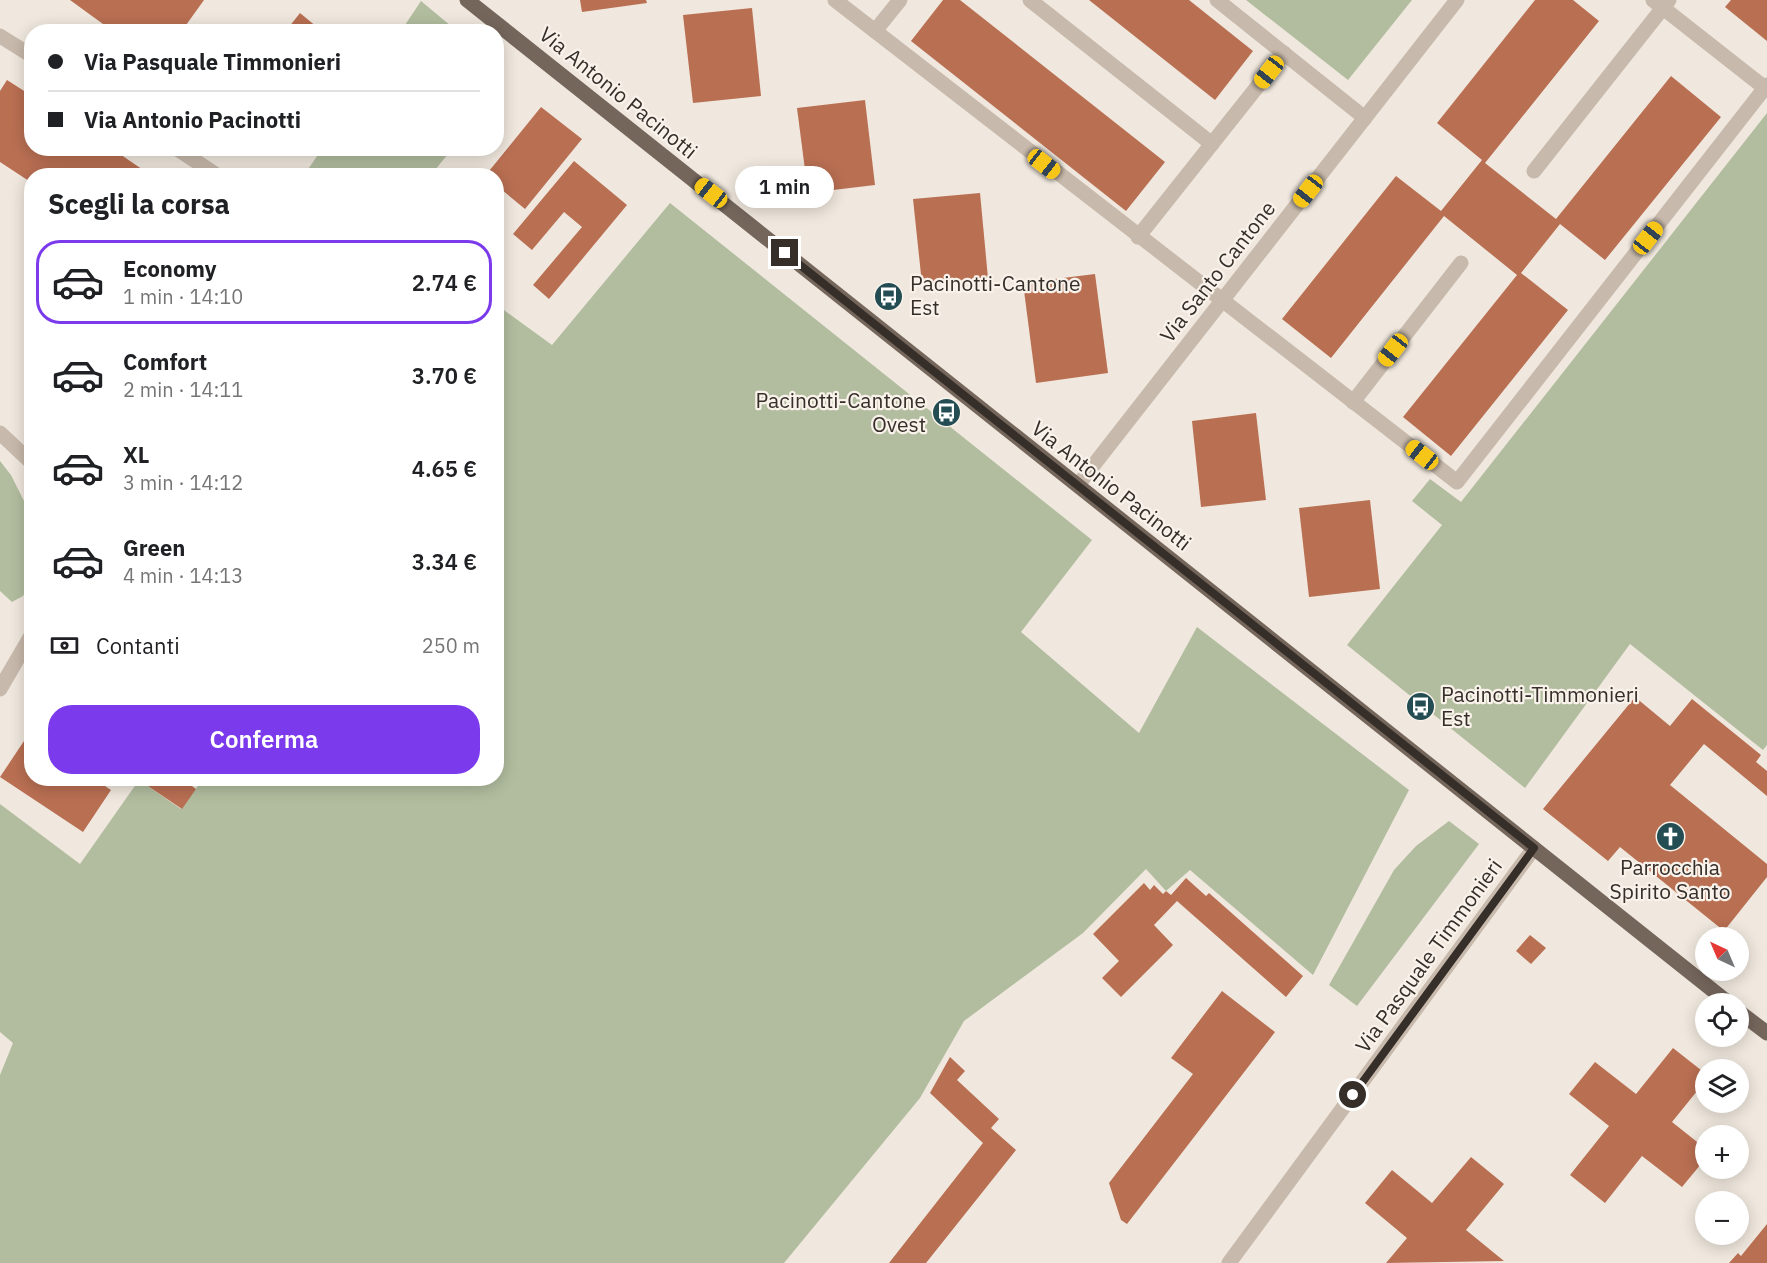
<!DOCTYPE html>
<html lang="it">
<head>
<meta charset="utf-8">
<style>
	:root { --surface:#fff; --page:#f6f6f6; --text:#202124; --muted:#757577; --line:#e0e0e0; --accent:#7c3aed }
	body { margin:0; font-family:"IBM Plex Sans",sans-serif; background:var(--page); color:var(--text); height:100vh; display:flex; flex-direction:column; font-size:22px; white-space:nowrap }
	* { box-sizing:border-box; margin:0 }
	p { font-size:20px; color:var(--muted) }
	.icon { flex:none; width:33px; height:33px; fill:none; stroke:currentColor; stroke-width:2; stroke-linecap:round; stroke-linejoin:round }
	.map { position:relative; flex:1; overflow:hidden }
	.drawer { position:absolute; left:24px; top:168px; width:480px; height:618px; display:flex; flex-direction:column; background:var(--surface); border-radius:24px; box-shadow:0 3px 15px #0003 }
	.drawer>* { flex:none }
	.banner { position:absolute; left:24px; top:24px; width:480px; height:132px; border-radius:24px; box-shadow:0 3px 15px #0003; display:grid; align-content:center; height:132px; padding:0 24px; background:var(--surface) }
	.needle { width:39px; rotate:316deg }
	.fabs { position:absolute; left:1695px; top:927px; display:grid; gap:12px }
	.fabs a { display:grid; place-items:center; width:54px; height:54px; border-radius:50%; background:var(--surface); box-shadow:0 3px 15px #0003; font-size:30px }
	.end { position:absolute; width:27px; height:27px; margin:-14px; border:8px solid #352e29; background:#fff; box-shadow:0 0 0 3px #fff }
	.from { border-radius:50% }
	.bubble { position:absolute; height:42px; border-radius:21px; background:var(--surface); box-shadow:0 3px 15px #0003; font-size:20px; font-weight:600; line-height:42px; text-align:center }
	.car { position:absolute; width:18px; height:36px; margin:-18px -9px; border-radius:8px; box-shadow:0 0 4px 2px #0007; background:linear-gradient(#f5c518 24%,#345 0 40%,#f5c518 0 76%,#345 0 86%,#f5c518 0) }
	.banner b { display:flex; align-items:center; gap:21px; height:57px; font-size:22px }
	.banner b+b { border-top:2px solid var(--line) }
	.banner i { width:15px; height:15px; background:var(--text) }
	ul { padding:0; list-style:none }
	li { display:flex; align-items:center; gap:18px; height:84px; margin:0 12px 9px; padding:0 12px; border:3px solid transparent; border-radius:24px }
	li div { flex:1 }
	li b { display:block; font-size:22px }
	li em { font-style:normal; font-weight:600 }
	li.active { border-color:var(--accent) }
	li>.icon { width:54px; height:54px; stroke-width:1.5 }
	h2 { padding:0 24px; font-size:27px; line-height:72px }
	.pay { display:flex; align-items:center; gap:15px; height:66px; padding:0 24px; font-size:22px }
	.pay p { margin-inline-start:auto }
	.cta { display:flex; gap:12px; margin-top:auto; padding:12px 24px }
	.cta a { flex:1; height:69px; border-radius:24px; background:var(--accent); color:#fff; font-size:24px; font-weight:600; line-height:69px; text-align:center }
	.map>svg:first-child { display:block }
</style>
</head>
<body>
<div class="map">
<svg width="1767" height="1263" viewBox="0 0 1767 1263">
	<rect width="100%" height="100%" fill="#f0e8de"/>
	<!-- green -->
	<g fill="#b2bd9f">
		<polygon points="1246,0 1412,0 1348,80"/>
		<polygon points="421,1 457,31 401,31"/>
		<polygon points="1767,113 1767,745 1763,750 1630,644 1525,788 1347,645 1442,525 1412,501 1430,479 1461,502"/>
		<polygon points="322,149 322,148 452,149 435,170 440,175 304,175"/>
		<polygon points="670,203 1092,540 1021,632 1139,733 1197,627 1409,790 1313,975 1190,870 1166,891 1146,869 1083,933 964,1021 920,1098 784,1263 0,1263 0,1075 13,1043 0,1032 0,804 80,864 139,780 181,809 203,779 496,778 497,305 552,345"/>
		<polygon points="0,461 11,475 31,515 31,582 23,596 12,602 0,591"/>
		<polygon points="1449,821 1479,844 1357,1006 1329,985 1394,870 1416,846"/>
	</g>
	<!-- building -->
	<g fill="#b96f52">
		<polygon points="70,0 204,0 181,32 114,32"/>
		<polygon points="580,0 646,0 647,3 582,12"/>
		<polygon points="943,0 960,0 1165,162 1126,211 911,41"/>
		<polygon points="1089,0 1189,0 1253,51 1215,100"/>
		<polygon points="1535,0 1573,0 1599,21 1485,163 1556,219 1671,76 1721,117 1605,260 1560,224 1521,273 1568,310 1451,456 1403,417 1517,275 1444,216 1331,358 1282,319 1396,176 1441,211 1482,160 1437,123"/>
		<polygon points="1731,0 1767,0 1767,41 1725,7"/>
		<polygon points="752,8 761,96 693,103 683,15"/>
		<polygon points="300,13 323,32 285,32"/>
		<polygon points="7,80 32,96 32,148 111,148 152,176 32,176 32,183 0,162 0,91"/>
		<polygon points="865,100 875,185 808,193 797,108"/>
		<polygon points="541,107 582,139 525,209 496,185 496,176 485,176"/>
		<polygon points="574,161 627,205 549,299 533,285 582,227 564,212 532,250 513,234"/>
		<polygon points="980,193 988,278 922,284 913,199"/>
		<polygon points="1095,274 1108,373 1036,383 1023,283"/>
		<polygon points="1256,413 1266,500 1201,507 1192,421"/>
		<polygon points="1370,500 1380,589 1309,597 1299,508"/>
		<polygon points="1635,697 1670,726 1692,699 1761,755 1756,762 1767,771 1767,796 1704,744 1670,785 1767,864 1767,877 1724,931 1620,847 1608,861 1543,809"/>
		<polygon points="28,735 32,738 32,778 93,778 111,790 83,832 0,777"/>
		<polygon points="136,778 181,778 196,789 182,809"/>
		<polygon points="1186,878 1206,896 1209,893 1303,976 1286,997 1177,901 1154,925 1173,945 1121,997 1102,978 1119,961 1093,934 1144,883 1150,890 1154,885 1163,894 1166,891 1171,895"/>
		<polygon points="1530,935 1546,948 1531,964 1516,951"/>
		<polygon points="1222,991 1275,1032 1127,1224 1121,1220 1109,1183 1193,1074 1171,1058"/>
		<polygon points="1673,1048 1706,1074 1706,1080 1672,1122 1706,1149 1706,1158 1682,1187 1642,1156 1605,1203 1570,1175 1609,1126 1569,1094 1595,1062 1636,1094"/>
		<polygon points="950,1057 965,1071 957,1080 999,1119 991,1128 1016,1150 926,1263 889,1263 983,1143 930,1093"/>
		<polygon points="1471,1157 1504,1184 1466,1230 1504,1261 1386,1263 1407,1238 1365,1203 1392,1170 1432,1203"/>
		<polygon points="1767,1224 1767,1263 1729,1263 1738,1253 1741,1256"/>
	</g>
	<g fill="none" stroke-linecap="round" stroke-linejoin="round">
		<!-- minor -->
		<g stroke="#c7b9ab" stroke-width="15">
			<polyline points="835,0 1457,482 1767,85"/>
			<polyline points="1030,0 1212,144"/>
			<polyline points="1217,0 1365,118"/>
			<polyline points="1653,0 1765,88"/>
			<polyline points="875,31 900,0"/>
			<polyline points="0,36 32,56"/>
			<polyline points="176,148 218,176"/>
			<polyline points="1534,171 1669,0"/>
			<polyline points="1138,237 1284,53"/>
			<polyline points="1353,402 1461,263"/>
			<polyline points="0,433 32,463"/>
			<polyline points="1078,485 1457,0"/>
			<polyline points="0,689 32,634"/>
			<polyline points="1229,1263 1534,848"/>
		</g>
		<!-- major -->
		<g stroke="#75665c" stroke-width="15">
			<polyline points="467,0 1730,1004"/>
			<polyline points="1738,1011 1767,1033"/>
		</g>
	</g>
	<g fill="none" stroke-linecap="round" stroke-linejoin="round">
		<!-- route -->
		<polyline stroke="#352e29" stroke-width="8" points="785,253 1534,848 1353,1095"/>
	</g>
	<!-- icons -->
	<defs>
		<symbol id="bus-disc" viewBox="-11 -11 22 22"><circle r="9.5" fill="#234d52" stroke="#f8f2ea"/><path d="M-5-6H5V4H4V6H2V4H-2V6H-4V4H-5ZM-3.5-4V0h7V-4ZM-3.5 1.2v1.5H-2V1.2ZM2 1.2v1.5H3.5V1.2Z" fill="#fff"/></symbol>
		<symbol id="church-disc" viewBox="-11 -11 22 22"><circle r="9.5" fill="#234d52" stroke="#f8f2ea"/><path d="M-1.2-6h2.4v3.5h3.3v2.4h-3.3V6h-2.4V-.1h-3.3v-2.4h3.3Z" fill="#fff"/></symbol>
	</defs>
	<g fill-rule="evenodd">
		<use href="#bus-disc" x="872" y="280" width="33" height="33"/>
		<use href="#bus-disc" x="930" y="396" width="33" height="33"/>
		<use href="#bus-disc" x="1404" y="690" width="33" height="33"/>
		<use href="#church-disc" x="1654" y="820" width="33" height="33"/>
	</g>
	<g text-anchor="middle" stroke-width="4.5" stroke-linejoin="round" paint-order="stroke">
		<!-- street labels -->
		<g font-size="21" fill="#352e29" stroke="#f8f2ea">
			<text transform="translate(618 93) rotate(39)" y="7">Via Antonio Pacinotti</text>
			<text transform="translate(1218 272) rotate(-52)" y="7">Via Santo Cantone</text>
			<text transform="translate(1111 486) rotate(38)" y="7">Via Antonio Pacinotti</text>
			<text transform="translate(1429 956) rotate(-54)" y="7">Via Pasquale Timmonieri</text>
		</g>
		<!-- poi labels -->
		<g font-size="21" fill="#352e29" stroke="#f8f2ea" text-anchor="start">
			<text x="910" y="291">Pacinotti-Cantone<tspan x="910" dy="24">Est</tspan></text>
			<text x="926" y="408" text-anchor="end">Pacinotti-Cantone<tspan x="926" dy="24">Ovest</tspan></text>
			<text x="1441" y="702">Pacinotti-Timmonieri<tspan x="1441" dy="24">Est</tspan></text>
			<text x="1670" y="875" text-anchor="middle">Parrocchia<tspan x="1670" dy="24">Spirito Santo</tspan></text>
		</g>
	</g>
</svg>
<div class="fabs">
<a><svg class="needle" viewBox="-14 -14 28 28"><path d="M0-13l5 13h-10z" fill="#e53935"/><path d="M0 13l5-13h-10z" fill="#757577"/></svg></a>
<a><svg class="icon" aria-label="locate" viewBox="0 0 24 24"><circle cx="12" cy="12" r="6"/><path d="M12 2v4M12 18v4M2 12h4M18 12h4"/></svg></a>
<a><svg class="icon" aria-label="layers" viewBox="0 0 24 24"><path d="M12 4l9 5-9 5-9-5zM3 14l9 5 9-5"/></svg></a>
<a>+</a>
<a>−</a>
</div>
<i class="end from" style="left:1353px;top:1095px"></i>
<i class="end" style="left:785px;top:253px"></i>
<div class="bubble" style="left:735px;top:166px;width:99px">1 min</div>
<i class="car" style="left:1269px;top:72px;rotate:218deg"></i>
<i class="car" style="left:1044px;top:164px;rotate:128deg"></i>
<i class="car" style="left:1308px;top:191px;rotate:218deg"></i>
<i class="car" style="left:711px;top:193px;rotate:308deg"></i>
<i class="car" style="left:1648px;top:238px;rotate:38deg"></i>
<i class="car" style="left:1393px;top:350px;rotate:218deg"></i>
<i class="car" style="left:1422px;top:455px;rotate:308deg"></i>
<div class="banner">
<b><i class="from"></i>Via Pasquale Timmonieri</b>
<b><i></i>Via Antonio Pacinotti</b>
</div>
<section class="drawer">
<h2>Scegli la corsa</h2>
<ul>
<li class="active"><svg class="icon" aria-label="car" viewBox="0 0 24 24"><path d="M5 17H2v-5l4-1 3-4h7l3 4 3 1v5h-3M9 17h6M6 11h13"/><circle cx="7" cy="17" r="2"/><circle cx="17" cy="17" r="2"/></svg><div><b>Economy</b><p>1 min · 14:10</p></div><em>2.74 €</em></li>
<li><svg class="icon" aria-label="car" viewBox="0 0 24 24"><path d="M5 17H2v-5l4-1 3-4h7l3 4 3 1v5h-3M9 17h6M6 11h13"/><circle cx="7" cy="17" r="2"/><circle cx="17" cy="17" r="2"/></svg><div><b>Comfort</b><p>2 min · 14:11</p></div><em>3.70 €</em></li>
<li><svg class="icon" aria-label="car" viewBox="0 0 24 24"><path d="M5 17H2v-5l4-1 3-4h7l3 4 3 1v5h-3M9 17h6M6 11h13"/><circle cx="7" cy="17" r="2"/><circle cx="17" cy="17" r="2"/></svg><div><b>XL</b><p>3 min · 14:12</p></div><em>4.65 €</em></li>
<li><svg class="icon" aria-label="car" viewBox="0 0 24 24"><path d="M5 17H2v-5l4-1 3-4h7l3 4 3 1v5h-3M9 17h6M6 11h13"/><circle cx="7" cy="17" r="2"/><circle cx="17" cy="17" r="2"/></svg><div><b>Green</b><p>4 min · 14:13</p></div><em>3.34 €</em></li>
</ul>
<div class="pay"><svg class="icon" aria-label="cash" viewBox="0 0 24 24"><path d="M3 7h18v10H3z"/><circle cx="12" cy="12" r="2"/></svg>Contanti<p>250 m</p></div>
<div class="cta"><a>Conferma</a></div>
</section>
</div>
</body>
</html>
